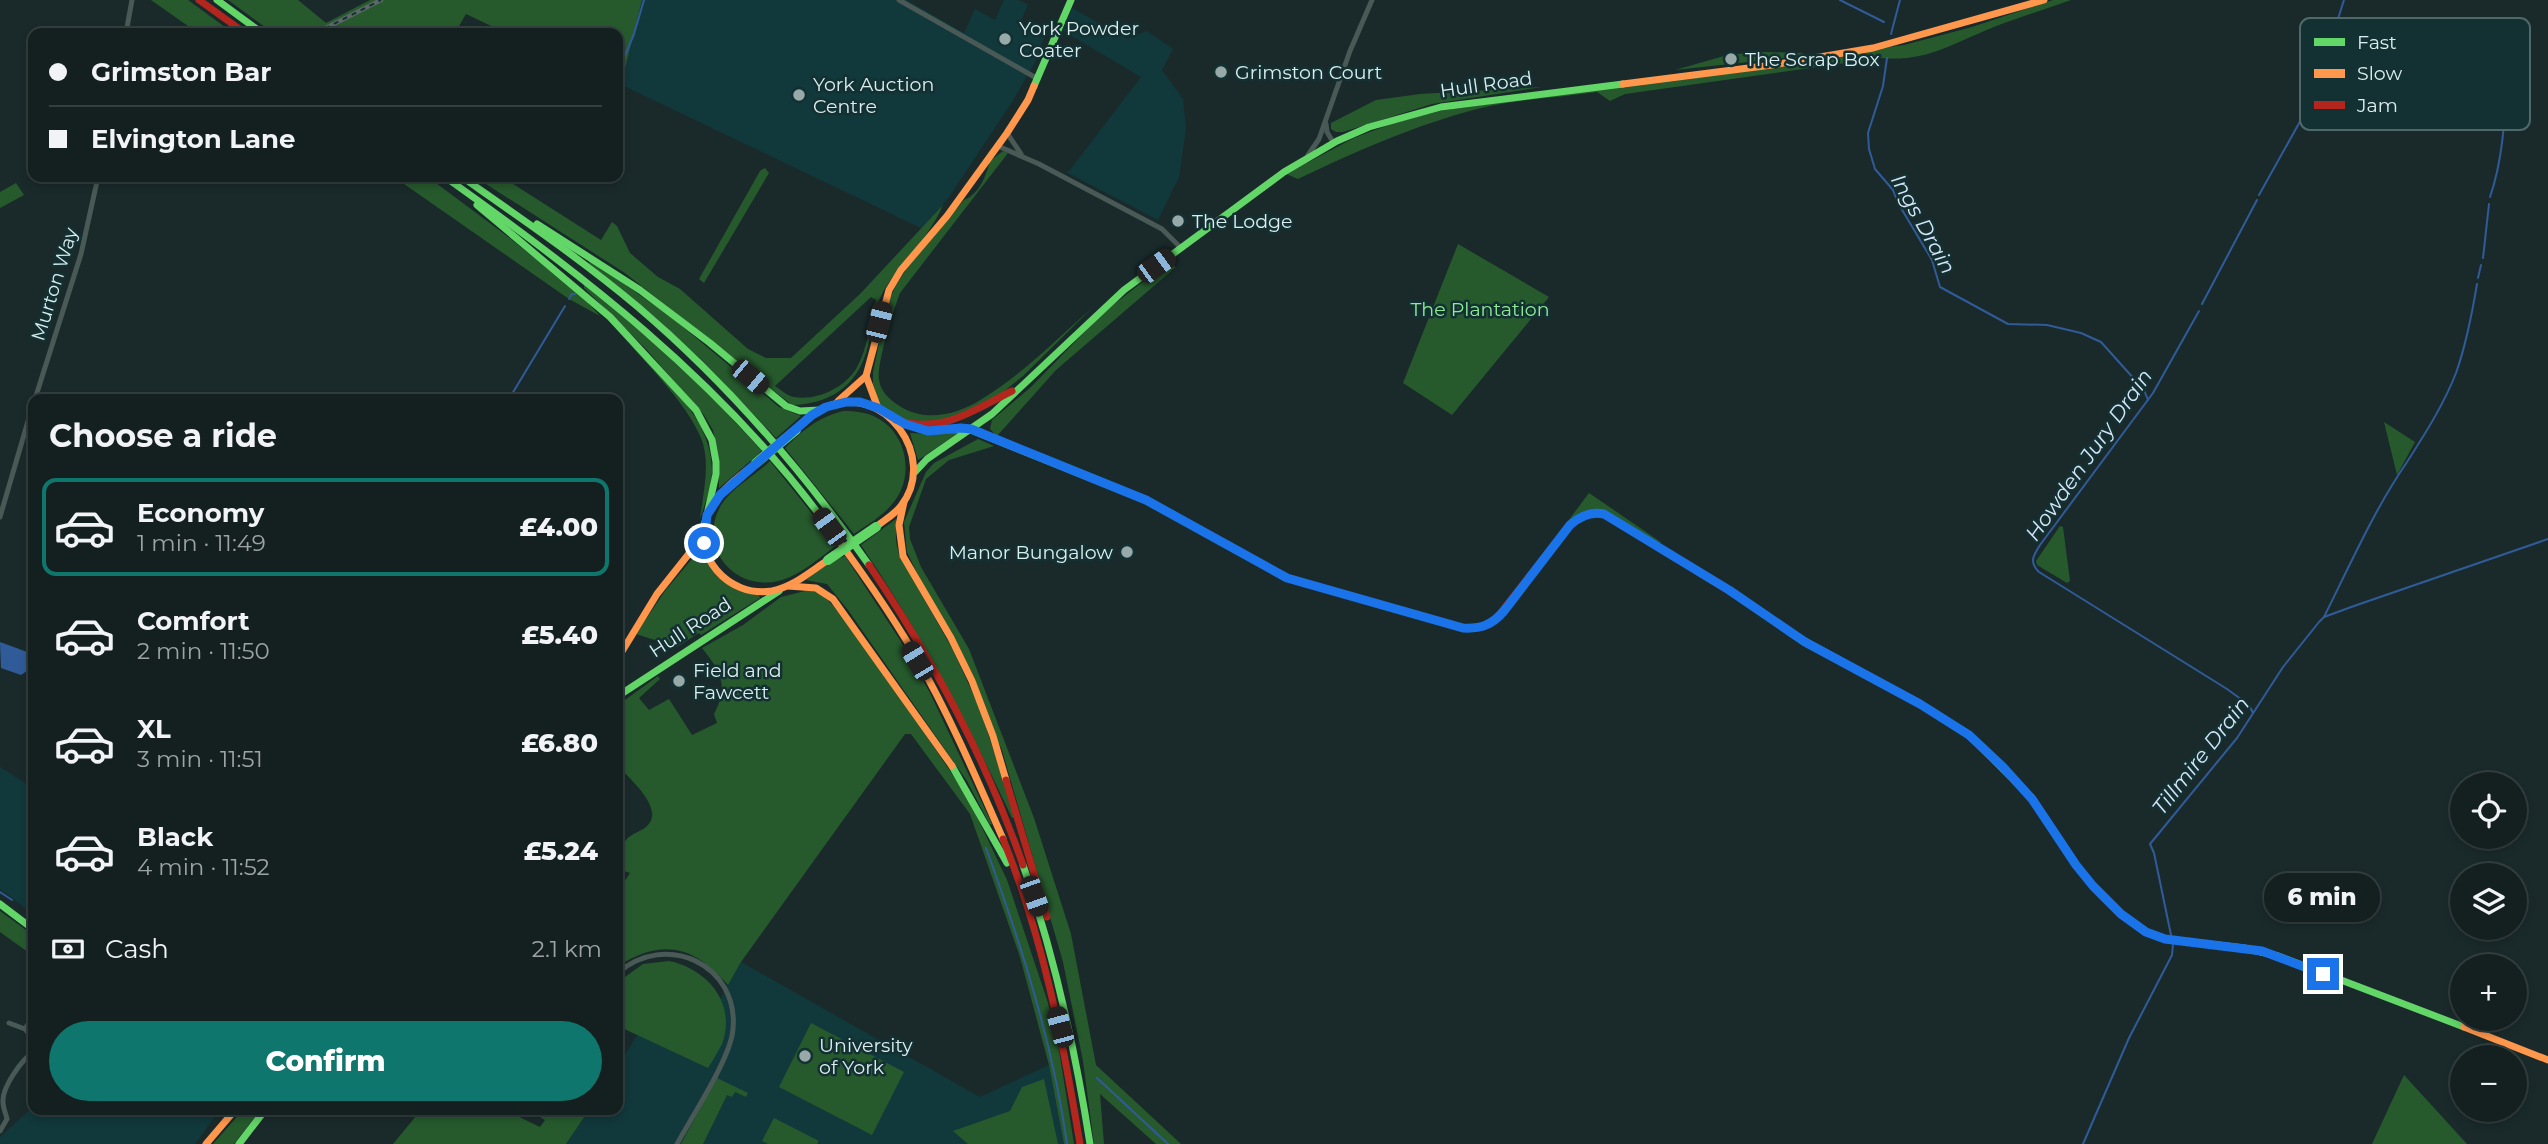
<!DOCTYPE html>
<html lang="en">
<head>
<meta charset="utf-8">
<style>
	:root { --surface:#142020; --page:#1d2829; --text:#f1f3f6; --muted:#9da3a5; --line:#333e3e; --accent:#0f766e }
	body { margin:0; font-family:Montserrat,sans-serif; background:var(--page); color:var(--text); height:100vh; display:flex; flex-direction:column; font-size:26px; white-space:nowrap }
	* { box-sizing:border-box; margin:0 }
	p { font-size:23px; color:var(--muted) }
	.icon { flex:none; width:38px; height:38px; fill:none; stroke:currentColor; stroke-width:2; stroke-linecap:round; stroke-linejoin:round }
	.map { position:relative; flex:1; overflow:hidden }
	.details { position:absolute; left:28px; top:394px; width:595px; height:721px; display:flex; flex-direction:column; background:var(--surface); border-radius:14px; box-shadow:0 4px 10px #0003,0 0 0 2px var(--line) }
	.details>* { flex:none }
	.top-card { position:absolute; left:28px; top:28px; width:595px; height:154px; border-radius:14px; box-shadow:0 4px 10px #0003,0 0 0 2px var(--line); display:grid; align-content:center; height:154px; padding:0 21px; background:var(--surface) }
	.controls { position:absolute; left:2450px; top:772px; display:grid; gap:14px }
	.controls a { display:grid; place-items:center; width:77px; height:77px; border-radius:50%; background:var(--surface); box-shadow:0 4px 10px #0003,0 0 0 2px var(--line); font-size:35px }
	.end { position:absolute; width:32px; height:32px; margin:-16px; border:9px solid #1a73e8; background:#fff; box-shadow:0 0 0 4px #fff }
	.from { border-radius:50% }
	.bubble { position:absolute; height:49px; border-radius:24px; background:var(--surface); box-shadow:0 4px 10px #0003,0 0 0 2px var(--line); font-size:23px; font-weight:800; line-height:49px; text-align:center }
	.car { position:absolute; width:21px; height:42px; margin:-21px -10px; border-radius:9px; box-shadow:0 0 5px 2px #0007; background:linear-gradient(#222 24%,#8ab4d8 0 40%,#222 0 76%,#8ab4d8 0 86%,#222 0) }
	.top-card b { display:flex; align-items:center; gap:24px; height:66px; font-size:26px }
	.top-card b+b { border-top:2px solid var(--line) }
	.top-card i { width:18px; height:18px; background:var(--text) }
	ul { padding:0; list-style:none }
	li { display:flex; align-items:center; gap:21px; height:98px; margin:0 14px 10px; padding:0 7px; border:4px solid transparent; border-radius:14px }
	li div { flex:1 }
	li b { display:block; font-size:26px }
	li em { font-style:normal; font-weight:800 }
	li.on { border-color:var(--accent) }
	li>.icon { width:63px; height:63px; stroke-width:1.5 }
	h2 { padding:0 21px; font-size:32px; line-height:84px }
	.pay { display:flex; align-items:center; gap:18px; height:77px; padding:0 21px; font-size:26px }
	.pay p { margin-inline-start:auto }
	.action { display:flex; gap:14px; margin-top:auto; padding:14px 21px }
	.action a { flex:1; height:80px; border-radius:42px; background:var(--accent); color:#fff; font-size:28px; font-weight:800; line-height:80px; text-align:center }
	.map>svg:first-child { display:block }
</style>
</head>
<body>
<div class="map">
<svg width="2548" height="1144" viewBox="0 0 2548 1144">
	<rect width="100%" height="100%" fill="#1a2a2b"/>
	<!-- built -->
	<g fill="#11383b">
		<polygon points="642,0 907,0 964,33 975,9 995,20 1004,0 1018,0 1028,4 1019,26 1044,38 1035,62 1014,99 949,197 923,229 620,84"/>
		<polygon points="1072,8 1127,39 1147,31 1173,49 1162,70 1183,99 1186,128 1179,177 1158,220 1066,172 1070,170 1141,77 1063,31"/>
		<polygon points="0,767 33,788 33,914 0,889"/>
		<polygon points="741,962 980,1097 1049,1065 1064,1144 566,1144 589,1110 618,1110 618,1065 638,1034 697,1062 721,997"/>
		<polygon points="33,1107 33,1110 220,1110 195,1144 0,1144 0,1137"/>
	</g>
	<!-- green -->
	<g fill="#265a2d" fill-rule="evenodd">
		<polygon points="151,0 188,0 233,33 198,33"/>
		<polygon points="228,0 298,0 326,23 370,0 642,0 620,89 618,88 618,33 506,33 466,14 455,33 273,33"/>
		<path d="M2053 0H2071C2044 10 2016 18 1989 29 1950 45 1925 62 1881 58L1625 94 1610 101 1597 92C1562 97 1525 99 1490 106 1427 120 1356 151 1298 179L1286 174 1354 138 1391 124 1439 111 1904 45 1972 27Z"/>
		<polygon points="1765,52 1803,53 1803,56 1675,70 1724,56 1725,62 1737,60 1737,54"/>
		<polygon points="1542,87 1432,104 1343,132 1336,132 1331,129 1331,123 1376,100 1420,94"/>
		<path d="M1003 151 1008 153 900 293C894 308 876 365 879 380 881 392 889 399 898 405 924 423 957 415 982 399 1023 374 1058 338 1093 307L1023 376 998 396 941 424 901 419 889 412 879 403 873 384V372L887 306 895 287 909 265 964 200C980 194 986 175 990 161Z"/>
		<polygon points="765,168 769,173 704,283 699,279 760,171"/>
		<polygon points="394,177 428,177 507,236 583,297 600,316 569,299"/>
		<path d="M475 177H502L601 240 612 222 617 226 630 253 658 277 680 289 748 349 766 358H791L861 293 943 205C928 240 902 260 884 290 873 310 873 332 866 353 855 388 828 404 792 405L625 273ZM871 297 876 300C870 321 868 349 856 369 844 388 817 401 794 397 788 396 781 390 775 386Z"/>
		<polygon points="16,183 24,195 0,208 0,192"/>
		<polygon points="1458,244 1549,297 1452,415 1403,383"/>
		<polygon points="590,260 671,317 779,407 801,416 776,438 702,360 589,263"/>
		<polygon points="1167,263 1176,267 1056,370 997,436 990,429 992,420 1031,387 1104,312"/>
		<polygon points="584,283 693,377 762,451 719,488 717,450 713,430 704,415 646,349 584,288"/>
		<path d="M624 338C659 375 713 416 712 472 711 488 705 504 700 519 703 494 711 462 701 438 687 404 648 365 624 338Z"/>
		<path d="M843 411C855 411 868 412 879 419 903 433 912 465 901 490 892 511 871 522 854 534L785 448C805 429 815 419 843 411Z"/>
		<polygon points="2384,422 2415,442 2397,475"/>
		<polygon points="960,432 918,460 910,433 933,434"/>
		<polygon points="978,439 994,446 949,460 926,479 909,527 910,539 921,567 969,649 1034,818 1071,934 1096,1065 1181,1144 1156,1144 1100,1094 1104,1144 1094,1144 1083,1061 1063,962 1002,750 907,552 904,522 926,472 934,463"/>
		<path d="M770 461 837 545C819 558 800 576 778 581 735 591 699 549 719 509 730 488 754 477 770 461Z"/>
		<polygon points="1589,493 1662,543 1651,540 1618,518 1577,515 1565,525"/>
		<path d="M896 519V541L899 555 953 650 980 709 1015 817 1012 818C967 722 920 632 861 545Z"/>
		<polygon points="2060,526 2063,527 2070,581 2067,583 2037,565 2036,561"/>
		<polygon points="702,547 715,574 759,595 760,598 701,635 699,633 677,647 636,634 665,591"/>
		<polygon points="845,556 900,640 930,693 992,824 990,825 967,781 848,610 827,584 806,580 830,562"/>
		<path d="M809 590C832 594 841 622 858 635L967 796 1007 880 1048 1003 1056 1032 1074 1144H1064L1049 1065 1020 957 970 814 911 734H905L741 962 728 985C694 946 663 938 618 966V891L630 873 618 869V851L622 849C626 834 635 835 646 827 667 810 629 778 618 766V705L658 676 660 679 639 698 649 710 669 699 692 735 717 723 714 714C729 685 721 672 702 648L743 625 781 597Z"/>
		<polygon points="0,911 33,935 32,955 0,932"/>
		<path d="M669 961C707 969 737 1003 722 1044 718 1052 713 1060 708 1068L618 1026V982L643 964Z"/>
		<polygon points="811,1023 904,1072 872,1135 779,1087"/>
		<polygon points="2404,1075 2467,1144 2372,1144"/>
		<polygon points="717,1078 748,1093 746,1097 735,1092 732,1097 727,1095 703,1144 681,1144"/>
		<polygon points="1044,1079 1058,1144 968,1144 953,1131 1010,1111 1022,1087"/>
		<polygon points="243,1110 258,1110 258,1113 234,1144 213,1144"/>
		<polygon points="421,1110 505,1110 540,1127 545,1120 528,1110 589,1110 566,1144 393,1144"/>
		<polygon points="774,1118 819,1141 817,1144 768,1144 762,1141"/>
	</g>
	<!-- water -->
	<polygon fill="#305b99" points="0,642 30,653 33,667 21,675 1,668"/>
	<g fill="none" stroke-linecap="round" stroke-linejoin="round">
		<!-- stream -->
		<g stroke="#305b99" stroke-width="2">
			<polyline points="1840,0 1884,22"/>
			<polyline points="1891,34 1900,0"/>
			<polyline points="1887,58 1883,86 1868,133 1869,149 1875,169 1893,190 1898,203 1932,260 1940,287 2008,324 2047,325 2081,333 2101,342 2144,390 2148,400"/>
			<polyline points="620,89 619,70 634,34 644,0"/>
			<polyline points="2259,195 2312,100 2344,0"/>
			<path d="M2490 197C2510 139 2503 77 2512 18"/>
			<polyline points="2483,258 2489,204"/>
			<polyline points="2478,278 2481,265"/>
			<polyline points="569,299 572,294 575,294"/>
			<polyline points="2202,304 2257,200"/>
			<path d="M2199 311 2153 393 2040 545C2033 556 2029 562 2039 572L2227 689 2249 705 2253 713"/>
			<polyline points="509,399 565,306"/>
			<path d="M2324 617C2350 565 2374 510 2407 462 2425 434 2444 404 2456 373 2466 345 2472 314 2477 284"/>
			<path d="M986 848C1021 944 1053 1043 1067 1144"/>
			<polyline points="0,892 12,900"/>
			<polyline points="28,913 33,917"/>
			<polyline points="2171,935 2154,853 2150,844 2237,738 2283,667 2319,622 2324,617 2354,606 2548,539"/>
			<polyline points="1097,1078 1168,1144"/>
			<polyline points="2083,1144 2129,1038 2172,955 2173,944"/>
		</g>
		<!-- street -->
		<g stroke="#495955" stroke-width="5">
			<polyline points="899,0 1038,79"/>
			<polyline points="126,33 132,0"/>
			<polyline points="1326,124 1327,132 1333,142"/>
			<polyline points="1007,133 1021,154"/>
			<polyline points="998,146 1039,164 1162,229 1181,248"/>
			<polyline points="1308,155 1319,139 1350,51 1372,0"/>
			<polyline points="35,399 81,254 98,177"/>
			<polyline points="0,517 33,404"/>
			<path d="M618 973C665 931 739 964 733 1029 731 1058 692 1116 677 1144"/>
			<polyline points="33,1016 25,1029 33,1039"/>
			<polyline points="9,1023 25,1029"/>
			<path d="M0 1131 7 1119C6 1114 3 1108 3 1102 2 1087 21 1061 33 1052"/>
		</g>
		<!-- fast -->
		<g stroke="#63d668" stroke-width="7">
			<polyline points="217,0 262,33"/>
			<polyline points="1034,86 1071,0"/>
			<path d="M445 177C582 274 716 378 818 513"/>
			<path d="M462 177C522 219 582 260 638 307 726 382 803 471 869 565"/>
			<polyline points="477,205 610,317 696,410 712,440 716,462 716,474 707,515"/>
			<polyline points="537,224 640,290 710,343 786,406 800,411 820,410"/>
			<polyline points="920,429 971,430 1145,500 1287,578 1463,628"/>
			<polyline points="915,472 927,459 992,414 1124,290 1284,172 1337,141 1369,127 1441,107 1623,84"/>
			<polyline points="1744,600 1792,634 1920,704 1969,735 2032,798 2076,865 2093,886 2121,914 2146,932 2165,939 2244,948 2278,956 2464,1027"/>
			<polyline points="618,696 779,591"/>
			<polyline points="952,766 1007,863"/>
			<path d="M1023 865C1055 957 1075 1048 1090 1144"/>
			<polyline points="0,904 33,929"/>
			<polyline points="239,1144 265,1110"/>
		</g>
		<!-- slow -->
		<g stroke="#ff974d" stroke-width="7">
			<polyline points="1623,84 1772,65 1873,48 2044,0"/>
			<polyline points="838,401 866,376"/>
			<polyline points="878,408 866,376 889,290 901,270 947,216 1007,133 1028,100 1034,86"/>
			<path d="M796 430C805 421 814 412 826 407 884 382 939 457 901 506 894 515 884 520 876 527"/>
			<path d="M756 463C739 477 717 492 708 513 690 555 728 598 772 591 793 587 811 571 828 560"/>
			<polyline points="904,502 899,525 903,556 951,638 972,681 993,736 1006,780"/>
			<path d="M818 513C852 558 886 605 915 655 949 714 976 777 1003 839"/>
			<polyline points="788,586 816,588 833,599 952,766"/>
			<polyline points="618,658 657,594 703,536"/>
			<polyline points="2464,1027 2548,1060"/>
			<polyline points="206,1144 235,1110"/>
		</g>
		<!-- jam -->
		<g stroke="#b3261e" stroke-width="7">
			<polyline points="199,0 245,33"/>
			<path d="M896 420C943 434 972 411 1012 391"/>
			<path d="M869 565C932 658 986 759 1023 865"/>
			<path d="M1463 628 1481 627 1495 620 1570 525C1580 516 1590 512 1604 514L1744 600"/>
			<polyline points="1006,780 1047,917"/>
			<path d="M1003 839C1043 937 1063 1041 1080 1144"/>
		</g>
		<defs>
			<polyline id="rail" points="316,33 381,0"/>
		</defs>
		<!-- rail casing -->
		<use href="#rail" stroke="#5b6867" stroke-width="4.5"/>
		<!-- rail -->
		<use href="#rail" stroke="#133032" stroke-width="2" stroke-dasharray="5" stroke-linecap="butt"/>
		<!-- fast-bridge -->
		<g stroke="#63d668" stroke-width="10">
			<polyline points="756,463 796,430"/>
			<polyline points="828,560 876,527"/>
		</g>
	</g>
	<g fill="none" stroke-linecap="round" stroke-linejoin="round">
		<!-- route -->
		<path stroke="#1a73e8" stroke-width="9" d="M704 543 707 515 720 495 812 415 826 407 846 402H860L878 408 905 424 928 431 961 428 971 429 1146 500 1287 578 1463 628C1481 629 1492 625 1504 611L1570 525C1580 516 1591 511 1604 514L1729 590 1805 642 1920 704 1969 735 2003 767 2032 799 2076 865 2093 886 2121 914 2146 932 2165 939 2262 951 2323 974"/>
	</g>
	<!-- markers -->
	<g fill="#98a9aa" stroke="#133032" stroke-width="2.5">
		<circle cx="1005" cy="39" r="7"/>
		<circle cx="1731" cy="59" r="7"/>
		<circle cx="1221" cy="72" r="7"/>
		<circle cx="799" cy="95" r="7"/>
		<circle cx="1178" cy="221" r="7"/>
		<circle cx="1127" cy="552" r="7"/>
		<circle cx="679" cy="681" r="7"/>
		<circle cx="805" cy="1056" r="7"/>
	</g>
	<g text-anchor="middle" stroke-width="5" stroke-linejoin="round" paint-order="stroke">
		<!-- poi labels -->
		<g font-size="19" fill="#dcedee" stroke="#133032" text-anchor="start">
			<text x="1019" y="35">York Powder<tspan x="1019" dy="22">Coater</tspan></text>
			<text x="1745" y="66">The Scrap Box</text>
			<text x="1235" y="79">Grimston Court</text>
			<text x="813" y="91">York Auction<tspan x="813" dy="22">Centre</tspan></text>
			<text x="1192" y="228">The Lodge</text>
			<text x="1113" y="559" text-anchor="end">Manor Bungalow</text>
			<text x="693" y="677">Field and<tspan x="693" dy="22">Fawcett</tspan></text>
			<text x="819" y="1052">University<tspan x="819" dy="22">of York</tspan></text>
		</g>
		<!-- street labels -->
		<g font-size="19" fill="#dcedee" stroke="#133032">
			<text transform="translate(1486 84) rotate(-8)" y="7">Hull Road</text>
			<text transform="translate(54 284) rotate(-73)" y="7">Murton Way</text>
			<text transform="translate(690 627) rotate(-33)" y="7">Hull Road</text>
		</g>
		<!-- park labels -->
		<g font-size="19" fill="#8eeb93" stroke="#133032">
			<text x="1480" y="316">The Plantation</text>
		</g>
		<!-- water labels -->
		<g font-size="21" font-style="italic" fill="#d7e4f7" stroke="#133032">
			<text transform="translate(1923 224) rotate(61)" y="7">Ings Drain</text>
			<text transform="translate(2089 455) rotate(-55)" y="7">Howden Jury Drain</text>
			<text transform="translate(2201 756) rotate(-52)" y="7">Tillmire Drain</text>
		</g>
	</g>
	<!-- legend -->
	<rect x="2300" y="18" width="230" height="112" rx="10" fill="#133032" stroke="#4f696a" stroke-width="2"/>
	<rect x="2314" y="38" width="31" height="8" fill="#63d668"/>
	<rect x="2314" y="69" width="31" height="9" fill="#ff974d"/>
	<rect x="2314" y="101" width="31" height="8" fill="#b3261e"/>
	<g font-size="19" fill="#dcedee">
		<text x="2357" y="49">Fast</text>
		<text x="2357" y="80">Slow</text>
		<text x="2357" y="112">Jam</text>
	</g>
</svg>
<div class="controls">
<a><svg class="icon" aria-label="locate" viewBox="0 0 24 24"><circle cx="12" cy="12" r="6"/><path d="M12 2v4M12 18v4M2 12h4M18 12h4"/></svg></a>
<a><svg class="icon" aria-label="layers" viewBox="0 0 24 24"><path d="M12 4l9 5-9 5-9-5zM3 14l9 5 9-5"/></svg></a>
<a>+</a>
<a>−</a>
</div>
<i class="end from" style="left:704px;top:543px"></i>
<i class="end" style="left:2323px;top:974px"></i>
<div class="bubble" style="left:2264px;top:873px;width:116px">6 min</div>
<i class="car" style="left:1156px;top:266px;rotate:54deg"></i>
<i class="car" style="left:879px;top:322px;rotate:14deg"></i>
<i class="car" style="left:750px;top:377px;rotate:130deg"></i>
<i class="car" style="left:829px;top:527px;rotate:324deg"></i>
<i class="car" style="left:917px;top:661px;rotate:329deg"></i>
<i class="car" style="left:1034px;top:896px;rotate:160deg"></i>
<i class="car" style="left:1060px;top:1027px;rotate:345deg"></i>
<div class="top-card">
<b><i class="from"></i>Grimston Bar</b>
<b><i></i>Elvington Lane</b>
</div>
<section class="details">
<h2>Choose a ride</h2>
<ul>
<li class="on"><svg class="icon" aria-label="car" viewBox="0 0 24 24"><path d="M5 17H2v-5l4-1 3-4h7l3 4 3 1v5h-3M9 17h6M6 11h13"/><circle cx="7" cy="17" r="2"/><circle cx="17" cy="17" r="2"/></svg><div><b>Economy</b><p>1 min · 11:49</p></div><em>£4.00</em></li>
<li><svg class="icon" aria-label="car" viewBox="0 0 24 24"><path d="M5 17H2v-5l4-1 3-4h7l3 4 3 1v5h-3M9 17h6M6 11h13"/><circle cx="7" cy="17" r="2"/><circle cx="17" cy="17" r="2"/></svg><div><b>Comfort</b><p>2 min · 11:50</p></div><em>£5.40</em></li>
<li><svg class="icon" aria-label="car" viewBox="0 0 24 24"><path d="M5 17H2v-5l4-1 3-4h7l3 4 3 1v5h-3M9 17h6M6 11h13"/><circle cx="7" cy="17" r="2"/><circle cx="17" cy="17" r="2"/></svg><div><b>XL</b><p>3 min · 11:51</p></div><em>£6.80</em></li>
<li><svg class="icon" aria-label="car" viewBox="0 0 24 24"><path d="M5 17H2v-5l4-1 3-4h7l3 4 3 1v5h-3M9 17h6M6 11h13"/><circle cx="7" cy="17" r="2"/><circle cx="17" cy="17" r="2"/></svg><div><b>Black</b><p>4 min · 11:52</p></div><em>£5.24</em></li>
</ul>
<div class="pay"><svg class="icon" aria-label="cash" viewBox="0 0 24 24"><path d="M3 7h18v10H3z"/><circle cx="12" cy="12" r="2"/></svg>Cash<p>2.1 km</p></div>
<div class="action"><a>Confirm</a></div>
</section>
</div>
</body>
</html>
